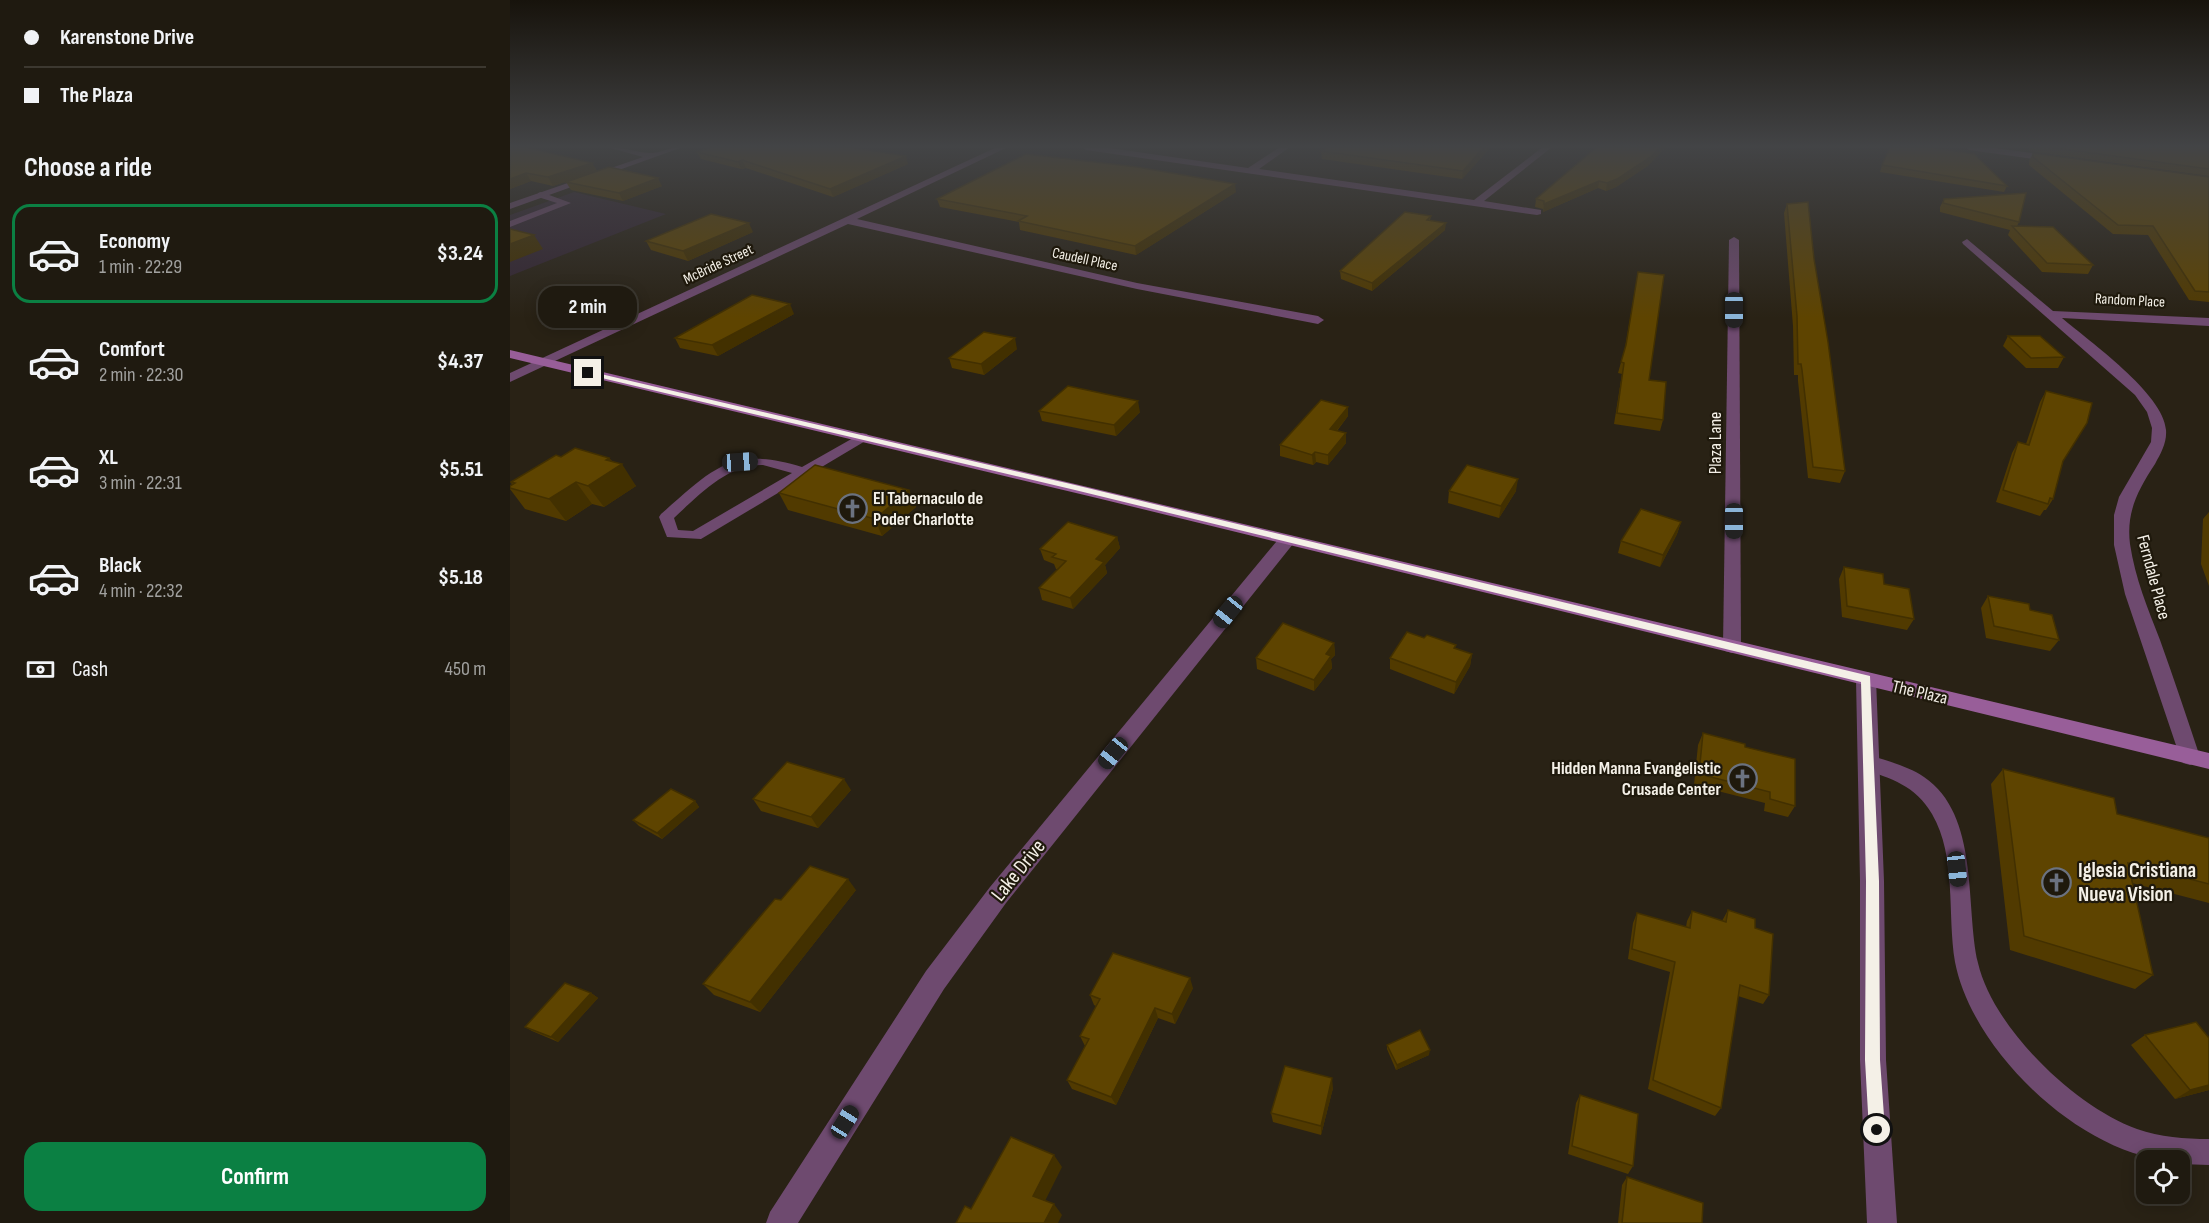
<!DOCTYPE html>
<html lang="en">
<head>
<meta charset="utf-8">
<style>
	:root { --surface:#1f1a10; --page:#2c271e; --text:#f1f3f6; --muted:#a1a19f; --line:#3c3830; --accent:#0b8043 }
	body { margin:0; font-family:"Sofia Sans Condensed",sans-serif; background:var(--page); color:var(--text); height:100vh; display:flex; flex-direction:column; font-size:22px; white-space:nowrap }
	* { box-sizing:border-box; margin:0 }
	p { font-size:20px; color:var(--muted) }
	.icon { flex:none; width:33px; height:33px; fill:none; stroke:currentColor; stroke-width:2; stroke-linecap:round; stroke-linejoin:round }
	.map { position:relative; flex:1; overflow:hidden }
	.side { display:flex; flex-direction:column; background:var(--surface); width:510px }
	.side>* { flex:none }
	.top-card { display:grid; align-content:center; height:132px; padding:0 24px; background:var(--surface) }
	.buttons { position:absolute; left:1626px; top:1150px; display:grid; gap:12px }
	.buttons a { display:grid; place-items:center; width:54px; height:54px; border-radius:12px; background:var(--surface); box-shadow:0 3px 15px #0003,0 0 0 2px var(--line); font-size:30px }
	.end { position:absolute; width:27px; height:27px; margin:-14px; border:8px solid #f4f0e7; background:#111; box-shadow:0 0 0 3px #111 }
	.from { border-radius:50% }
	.bubble { position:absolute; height:42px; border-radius:18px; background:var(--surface); box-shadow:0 3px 15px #0003,0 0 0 2px var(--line); font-size:20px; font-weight:700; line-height:42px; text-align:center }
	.car { position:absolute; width:18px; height:36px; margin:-18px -9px; border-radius:8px; box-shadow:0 0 4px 2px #0007; background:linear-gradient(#222 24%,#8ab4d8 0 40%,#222 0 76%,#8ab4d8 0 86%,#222 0) }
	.top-card b { display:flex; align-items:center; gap:21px; height:57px; font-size:22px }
	.top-card b+b { border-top:2px solid var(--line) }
	.top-card i { width:15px; height:15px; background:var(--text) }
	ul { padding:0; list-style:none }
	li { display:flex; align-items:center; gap:18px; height:99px; margin:0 12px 9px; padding:0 12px; border:3px solid transparent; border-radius:18px }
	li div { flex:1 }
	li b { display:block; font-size:22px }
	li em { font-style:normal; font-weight:700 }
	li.current { border-color:var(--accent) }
	li>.icon { width:54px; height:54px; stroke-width:1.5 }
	h2 { padding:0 24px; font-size:27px; line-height:72px }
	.pay { display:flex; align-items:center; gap:15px; height:66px; padding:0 24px; font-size:22px }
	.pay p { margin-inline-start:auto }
	.cta { display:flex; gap:12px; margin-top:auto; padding:12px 24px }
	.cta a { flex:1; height:69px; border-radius:18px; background:var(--accent); color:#fff; font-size:24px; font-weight:700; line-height:69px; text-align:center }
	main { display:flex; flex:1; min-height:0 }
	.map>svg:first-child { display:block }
</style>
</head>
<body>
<main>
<section class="side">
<div class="top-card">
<b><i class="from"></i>Karenstone Drive</b>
<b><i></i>The Plaza</b>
</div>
<h2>Choose a ride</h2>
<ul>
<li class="current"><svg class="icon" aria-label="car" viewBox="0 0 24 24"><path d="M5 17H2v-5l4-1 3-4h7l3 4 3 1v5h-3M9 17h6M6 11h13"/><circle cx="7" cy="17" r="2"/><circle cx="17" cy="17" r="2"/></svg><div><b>Economy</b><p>1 min · 22:29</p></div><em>$3.24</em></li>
<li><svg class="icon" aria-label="car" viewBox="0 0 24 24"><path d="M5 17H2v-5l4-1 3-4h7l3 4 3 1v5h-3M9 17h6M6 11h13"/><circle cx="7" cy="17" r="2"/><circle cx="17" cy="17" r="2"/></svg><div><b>Comfort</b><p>2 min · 22:30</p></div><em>$4.37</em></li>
<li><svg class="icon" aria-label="car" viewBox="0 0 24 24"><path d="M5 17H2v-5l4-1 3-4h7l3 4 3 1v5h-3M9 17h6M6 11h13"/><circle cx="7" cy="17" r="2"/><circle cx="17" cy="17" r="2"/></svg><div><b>XL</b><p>3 min · 22:31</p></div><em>$5.51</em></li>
<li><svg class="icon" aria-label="car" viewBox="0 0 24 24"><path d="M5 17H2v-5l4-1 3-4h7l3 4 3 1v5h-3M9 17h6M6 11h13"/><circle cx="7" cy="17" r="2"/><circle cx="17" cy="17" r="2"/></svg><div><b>Black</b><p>4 min · 22:32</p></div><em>$5.18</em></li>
</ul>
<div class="pay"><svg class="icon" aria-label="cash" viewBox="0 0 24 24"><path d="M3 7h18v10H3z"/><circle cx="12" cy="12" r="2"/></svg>Cash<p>450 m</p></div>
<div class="cta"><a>Confirm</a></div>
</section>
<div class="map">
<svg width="1699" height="1223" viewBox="0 0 1699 1223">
	<rect width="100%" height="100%" fill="#292215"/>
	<!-- commercial -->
	<polygon fill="#332531" points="64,192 156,214 0,276 0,215"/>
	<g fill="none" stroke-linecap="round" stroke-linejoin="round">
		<!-- lane -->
		<g fill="#6e4a6f" fill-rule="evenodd">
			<polygon points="31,192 61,203 0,227 0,221 47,203 28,197 28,193"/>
			<path d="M352 433 357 434 359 437 357 440 191 539 157 537 149 517 151 514C202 470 221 445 292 467ZM253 465 282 473 183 531 168 530 164 518C188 496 217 464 253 465Z"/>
			<path d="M1359 755C1377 761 1398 766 1414 777 1470 815 1455 906 1468 963 1483 1028 1565 1107 1627 1129 1650 1137 1675 1139 1699 1139V1165L1670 1164V1161C1576 1161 1462 1052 1445 962 1437 914 1447 857 1422 814 1406 786 1381 778 1352 769L1349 763 1352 757Z"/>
		</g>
		<!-- street -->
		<g fill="#6e4a6f" fill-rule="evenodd">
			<path d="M97 147C112 147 125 152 140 153 151 153 162 146 173 147L0 209V203L133 157Z"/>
			<polygon points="487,147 498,147 347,219 627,283 808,316 814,320 808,324 627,289 338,224 0,382 0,373"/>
			<polygon points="572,147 593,147 738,168 770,147 780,147 749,169 964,200 1033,147 1042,147 974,201 1031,210 1031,214 1027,215 576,150"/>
			<polygon points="1455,147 1477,147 1546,156 1551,159 1546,162 1459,150"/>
			<polygon points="1224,237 1229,240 1231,646 1229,651 1222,653 1215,651 1213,646 1219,240"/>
			<path d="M1457 239 1543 311 1699 318V326L1552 318C1579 341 1654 394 1656 430 1657 443 1651 453 1645 464 1628 490 1616 512 1620 544 1625 578 1638 609 1650 640 1664 679 1677 718 1690 757L1687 763 1680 765 1673 763 1670 757 1615 594 1604 545V515L1609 497 1641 442 1642 428 1637 412 1625 395 1453 244 1452 242Z"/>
			<polygon points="777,535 783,536 785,540 783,544 496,903 434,989 288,1223 256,1223 260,1212 416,971 480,887 771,536"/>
			<polygon points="1356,672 1363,674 1366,679 1374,881 1376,1060 1387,1223 1357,1223 1350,1060 1350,881 1346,679 1349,674"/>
		</g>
		<!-- secondary -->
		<polygon fill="#985e99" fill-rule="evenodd" points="0,350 1699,753 1699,769 587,498 0,358"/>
	</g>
	<!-- wall -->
	<g fill="#513a00">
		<polygon points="0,147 82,163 87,171 43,186 21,181 0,189"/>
		<polygon points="818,147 981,147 952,179 812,159 811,151"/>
		<polygon points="1519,147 1697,147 1699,155 1699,176 1519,151"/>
		<polygon points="187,152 398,164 323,197 236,168 231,169 191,159"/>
		<polygon points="1523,153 1699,177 1699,302 1679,300 1638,235 1603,234 1519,165 1519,161"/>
		<polygon points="1139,165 1106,187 1096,191 1088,188 1033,212 1033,209 1025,207 1026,199"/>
		<polygon points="1372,165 1497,186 1494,192 1370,172"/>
		<polygon points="56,182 152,186 113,201 61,190"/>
		<polygon points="726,192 626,255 510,230 509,222 430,207 427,199"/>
		<polygon points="1434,199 1509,222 1507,226 1583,265 1578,274 1532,272 1498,235 1500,230 1430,212 1430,207"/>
		<polygon points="1277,204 1304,259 1335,471 1330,483 1298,478 1288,381 1288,375 1284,375 1283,326 1274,213"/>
		<polygon points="921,216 920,220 935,230 862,291 831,279 830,271"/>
		<polygon points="243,232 178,261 141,250 136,241"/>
		<polygon points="1128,272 1139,380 1153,420 1150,431 1104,424 1112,374 1108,373 1115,348"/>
		<polygon points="284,314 208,356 170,348 165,338"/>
		<polygon points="1498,336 1554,357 1548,368 1516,368 1493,346"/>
		<polygon points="507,349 474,375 442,368 439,358"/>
		<polygon points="1536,391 1552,462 1543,499 1536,510 1534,510 1530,516 1486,502 1502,453 1508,442 1516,444 1530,402"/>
		<polygon points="838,407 838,416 827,431 836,443 818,465 806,462 803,465 770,456 770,445"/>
		<polygon points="529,411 630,412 606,436 532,421"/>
		<polygon points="51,457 99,458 102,461 126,486 94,507 82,504 56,521 15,509 0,489 0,486 2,485 1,482"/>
		<polygon points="399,490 406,507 372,536 278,510 269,493"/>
		<polygon points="939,491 1006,491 989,518 938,503"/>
		<polygon points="1699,512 1699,586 1691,564 1693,519"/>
		<polygon points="1171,522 1167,534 1150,567 1108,553 1111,541"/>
		<polygon points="607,537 610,548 595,565 597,573 563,609 532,600 529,588 548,569 546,569 544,564 534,560 530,549"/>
		<polygon points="1334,567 1374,584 1404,619 1397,630 1332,617 1329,579"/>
		<polygon points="1478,596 1520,610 1549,640 1540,651 1476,638 1471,608"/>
		<polygon points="914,638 946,645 945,648 962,654 960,666 944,694 880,669 880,658"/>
		<polygon points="824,643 825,655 821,659 822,668 804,691 747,669 746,658"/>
		<polygon points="1193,733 1235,747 1285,806 1278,817 1254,811 1255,803 1184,785 1188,745"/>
		<polygon points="1493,769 1607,814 1699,838 1699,903 1622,883 1643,975 1625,989 1500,950 1481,784"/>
		<polygon points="341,790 308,828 251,811 243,799"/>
		<polygon points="185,801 189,807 152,839 129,826 123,820"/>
		<polygon points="346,890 250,1012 204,995 193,984 271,900"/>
		<polygon points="1218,910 1245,928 1259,995 1253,1004 1228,996 1211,1108 1205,1116 1138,1089 1160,972 1118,959 1123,923 1127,913 1176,927 1177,921 1182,911 1212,921"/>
		<polygon points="683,988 665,1024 648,1018 606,1105 562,1089 557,1080 575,1046 570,1036 586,1006 584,1005 580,995"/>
		<polygon points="81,993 88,998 48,1042 22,1031 15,1027"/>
		<polygon points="1635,1035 1699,1090 1665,1099 1621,1045"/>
		<polygon points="877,1045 919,1055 886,1070 877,1049"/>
		<polygon points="823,1088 811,1135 763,1122 761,1113"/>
		<polygon points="1070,1095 1123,1166 1118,1174 1058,1154 1066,1103"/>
		<polygon points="1117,1177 1192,1223 1108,1223 1112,1185"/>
	</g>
	<!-- shaded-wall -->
	<g fill="#423000">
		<polygon points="974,147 981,147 952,179 953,171"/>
		<polygon points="1151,147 1156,147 1139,165 1106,187 1096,191 1097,183"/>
		<polygon points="396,156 398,164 323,197 320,189"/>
		<polygon points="232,160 236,168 231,169 228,162"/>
		<polygon points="82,163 87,171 43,186 38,177"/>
		<polygon points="16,173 21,181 0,189 0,179"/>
		<polygon points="148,178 152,186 113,201 109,193"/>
		<polygon points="1089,181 1088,188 1033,212 1034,204"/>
		<polygon points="725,184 726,192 626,255 625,246"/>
		<polygon points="239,223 243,232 178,261 173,251"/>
		<polygon points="936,223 935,230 862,291 862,283"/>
		<polygon points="24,235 33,249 0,262 0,244"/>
		<polygon points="280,304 284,314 208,356 202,345"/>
		<polygon points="505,338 507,349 474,375 471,364"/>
		<polygon points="628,401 630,412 606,436 604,425"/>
		<polygon points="838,407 838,416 820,439 820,429"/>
		<polygon points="836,433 836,443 818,465 818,455"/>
		<polygon points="805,452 806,462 803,465 802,455"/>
		<polygon points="99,458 106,468 112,464 126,486 94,507 78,486 96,460"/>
		<polygon points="1008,479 1006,491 989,518 991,506"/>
		<polygon points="66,482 82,504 56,521 39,499"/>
		<polygon points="399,490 406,507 372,536 365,519"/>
		<polygon points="1171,522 1167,534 1150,567 1153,555"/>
		<polygon points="607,537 610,548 595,565 597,573 563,609 560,598 586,559"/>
		<polygon points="824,643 825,655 821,659 822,668 804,691 804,680 816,654"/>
		<polygon points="962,654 960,666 944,694 946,682"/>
		<polygon points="334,779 341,790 308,828 301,817"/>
		<polygon points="185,801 189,807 152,839 147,833"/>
		<polygon points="338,879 346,890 250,1012 240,1002"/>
		<polygon points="680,978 683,988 665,1024 662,1014"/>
		<polygon points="81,993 88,998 48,1042 41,1037"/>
		<polygon points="645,1008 648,1018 606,1105 601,1097"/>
		<polygon points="920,1050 919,1055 886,1070 887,1065"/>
		<polygon points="822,1078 823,1088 811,1135 811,1126"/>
		<polygon points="1699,1085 1699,1090 1665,1099 1680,1090"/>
		<polygon points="544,1155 552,1167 532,1207 523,1196"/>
		<polygon points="544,1204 552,1215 548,1223 534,1223"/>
	</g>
	<!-- building -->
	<g fill="#5e4400" stroke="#423000" stroke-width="1.5">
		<polygon points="0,147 16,147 82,163 38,177 16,173 0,179"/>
		<polygon points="201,147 339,147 396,156 320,189 232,160 228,162 187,152"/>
		<polygon points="818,147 974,147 953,171 811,151"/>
		<polygon points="1087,147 1151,147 1140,157 1107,179 1097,183 1089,181 1034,204 1034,201 1026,199"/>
		<polygon points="1380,147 1420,147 1464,154 1497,186 1372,165"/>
		<polygon points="1538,147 1697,147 1699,155 1699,169"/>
		<polygon points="1523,153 1699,177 1699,292 1685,291 1643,226 1608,225 1523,157"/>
		<polygon points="516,154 627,167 725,184 625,246 508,221 517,216 427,199"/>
		<polygon points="99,167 148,178 109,193 56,182"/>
		<polygon points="1516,193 1509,222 1433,203 1434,199"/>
		<polygon points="1298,202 1304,259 1318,342 1335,471 1303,467 1292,370 1291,364 1288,364 1287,316 1277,204"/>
		<polygon points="895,212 921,216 917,220 936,223 862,283 830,271"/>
		<polygon points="201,214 239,223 173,251 136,241"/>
		<polygon points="1502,226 1543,227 1583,265 1537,263"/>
		<polygon points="0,229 24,235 0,244"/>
		<polygon points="1128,272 1154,275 1139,380 1156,382 1153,420 1107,413 1114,363 1111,362 1116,345"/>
		<polygon points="242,295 280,304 202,345 165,338"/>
		<polygon points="474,332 505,338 471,364 439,358"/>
		<polygon points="1498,336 1530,336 1554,357 1521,358"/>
		<polygon points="558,386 628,401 604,425 529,411"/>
		<polygon points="1536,391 1582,403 1577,423 1553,461 1543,499 1540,498 1538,504 1493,490 1508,442 1519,445"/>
		<polygon points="811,400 838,407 820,429 836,433 818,455 805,452 802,455 770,445"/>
		<polygon points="65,448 99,458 96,460 112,464 78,486 66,482 39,499 0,488 0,486 5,483 1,482 46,455 51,457"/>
		<polygon points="305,465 399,490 365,519 269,493"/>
		<polygon points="957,465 1008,479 991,506 939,491"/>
		<polygon points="1131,509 1171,522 1153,555 1111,541"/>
		<polygon points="558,522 607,537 586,559 594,562 560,598 529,588 556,561 542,557 546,554 530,549"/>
		<polygon points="1334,567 1373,574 1374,584 1399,589 1404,619 1337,606"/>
		<polygon points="1478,596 1519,604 1520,610 1542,615 1549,640 1484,626"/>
		<polygon points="773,623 824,643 816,654 821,656 804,680 746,658"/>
		<polygon points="897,632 914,638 917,635 946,645 944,648 962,654 946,682 880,658"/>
		<polygon points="1193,733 1235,744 1235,747 1285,759 1285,806 1260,799 1260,792 1189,774"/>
		<polygon points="277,762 334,779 301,817 243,799"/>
		<polygon points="1493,769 1604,798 1607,814 1699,838 1699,884 1618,863 1643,975 1514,936"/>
		<polygon points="161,789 185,801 147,833 123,820"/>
		<polygon points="300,866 338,879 240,1002 193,984 265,899 271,900"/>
		<polygon points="1218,910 1245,919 1245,928 1263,934 1259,995 1230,985 1211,1108 1143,1080 1165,962 1122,949 1127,913 1180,928 1182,911 1216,922"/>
		<polygon points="603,953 680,978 662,1014 645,1008 601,1097 557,1080 579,1039 570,1036 590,999 580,995"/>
		<polygon points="55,983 81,993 41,1037 15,1027"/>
		<polygon points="1686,1022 1699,1038 1699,1085 1680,1090 1635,1035"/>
		<polygon points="910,1030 920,1050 887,1065 877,1045"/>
		<polygon points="775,1066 822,1078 811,1126 761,1113"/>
		<polygon points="1070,1095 1128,1114 1123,1166 1062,1146"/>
		<polygon points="501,1137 544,1155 523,1196 544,1204 534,1223 446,1223 455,1206 461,1209"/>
		<polygon points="1117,1177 1193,1203 1192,1223 1112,1223"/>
	</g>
	<!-- sky -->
	<linearGradient id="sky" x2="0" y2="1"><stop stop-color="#17130c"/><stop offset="0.46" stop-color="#434446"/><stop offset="1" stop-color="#434446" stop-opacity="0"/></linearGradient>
	<rect width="1699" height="318" fill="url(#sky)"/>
	<!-- route -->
	<polygon fill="#f4f0e7" points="78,371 565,485 1360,676 1369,881 1370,1060 1375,1130 1372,1135 1367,1138 1362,1135 1359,1130 1355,1060 1356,881 1351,682 565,490 75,374"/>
	<!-- icons -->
	<defs>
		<symbol id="church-ring" viewBox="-11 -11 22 22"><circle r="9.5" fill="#1f190c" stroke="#6b7280" stroke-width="1.5"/><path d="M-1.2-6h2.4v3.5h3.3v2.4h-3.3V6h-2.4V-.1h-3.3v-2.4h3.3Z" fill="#6b7280"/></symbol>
	</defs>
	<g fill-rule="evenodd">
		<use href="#church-ring" x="326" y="492" width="33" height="33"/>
		<use href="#church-ring" x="1216" y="762" width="33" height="33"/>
		<use href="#church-ring" x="1530" y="866" width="33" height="33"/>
	</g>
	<g text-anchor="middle" stroke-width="4.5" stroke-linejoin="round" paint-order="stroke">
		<!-- far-street labels -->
		<g font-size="15" fill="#f4f0e7" stroke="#1f190c">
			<text transform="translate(575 259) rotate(12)" y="5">Caudell Place</text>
			<text transform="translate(208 264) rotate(-25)" y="5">McBride Street</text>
			<text transform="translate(1620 300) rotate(3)" y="5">Random Place</text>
		</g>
		<!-- street labels -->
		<g font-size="18" fill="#f4f0e7" stroke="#1f190c">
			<text transform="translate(1205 443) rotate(-90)" y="6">Plaza Lane</text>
			<text transform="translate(1644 577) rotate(75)" y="6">Ferndale Place</text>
			<text transform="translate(1410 692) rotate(13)" y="6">The Plaza</text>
		</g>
		<!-- poi labels -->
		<g font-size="18" font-weight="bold" fill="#f4f0e7" stroke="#1f190c" text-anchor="start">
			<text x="363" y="504">El Tabernaculo de<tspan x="363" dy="21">Poder Charlotte</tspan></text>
			<text x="1211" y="774" text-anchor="end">Hidden Manna Evangelistic<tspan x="1211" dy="21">Crusade Center</tspan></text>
		</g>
		<!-- near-street labels -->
		<g font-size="21" fill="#f4f0e7" stroke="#1f190c">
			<text transform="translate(508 870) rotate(-51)" y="7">Lake Drive</text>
		</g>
		<!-- near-poi labels -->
		<g font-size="21" font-weight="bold" fill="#f4f0e7" stroke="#1f190c" text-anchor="start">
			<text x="1568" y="877">Iglesia Cristiana<tspan x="1568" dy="24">Nueva Vision</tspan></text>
		</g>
	</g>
</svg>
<div class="buttons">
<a><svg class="icon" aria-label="locate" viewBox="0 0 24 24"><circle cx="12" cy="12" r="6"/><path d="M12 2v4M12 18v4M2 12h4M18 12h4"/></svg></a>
</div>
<i class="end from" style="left:1367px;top:1130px"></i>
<i class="end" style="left:78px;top:373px"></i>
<div class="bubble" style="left:28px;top:286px;width:99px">2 min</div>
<i class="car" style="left:1224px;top:310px;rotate:180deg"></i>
<i class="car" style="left:230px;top:462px;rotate:86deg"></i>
<i class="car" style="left:1224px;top:521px;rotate:180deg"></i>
<i class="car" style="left:718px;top:612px;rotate:219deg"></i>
<i class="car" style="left:603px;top:753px;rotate:219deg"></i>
<i class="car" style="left:1447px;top:869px;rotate:174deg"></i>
<i class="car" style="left:335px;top:1122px;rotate:32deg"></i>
</div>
</main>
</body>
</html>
